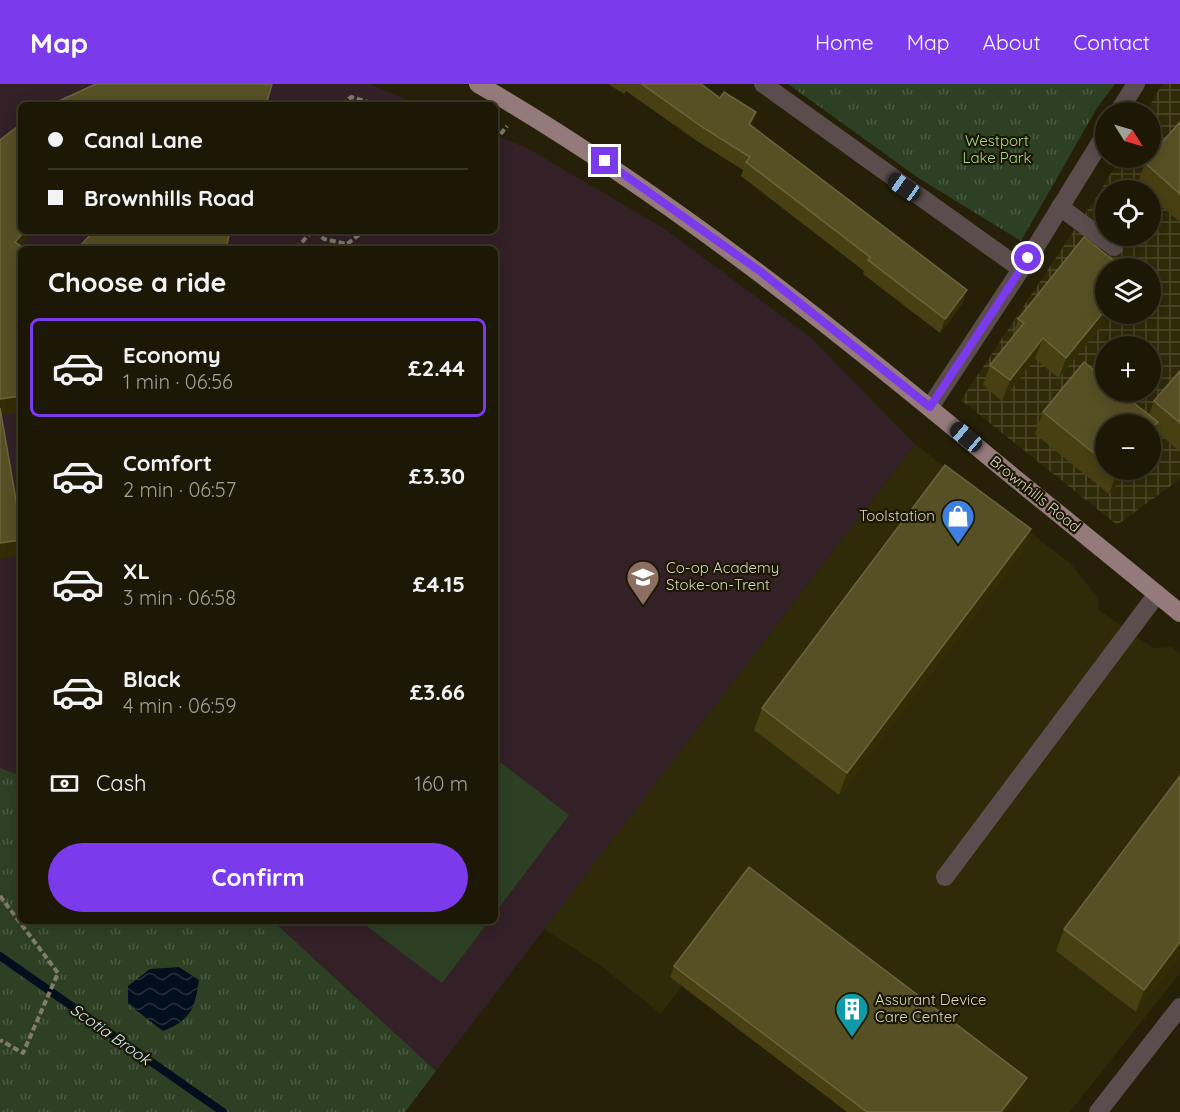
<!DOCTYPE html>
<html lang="en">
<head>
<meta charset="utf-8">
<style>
	:root { --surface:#1c1805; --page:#25210f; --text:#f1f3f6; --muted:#a0a09a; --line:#3a3727; --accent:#7c3aed }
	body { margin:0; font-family:Quicksand,sans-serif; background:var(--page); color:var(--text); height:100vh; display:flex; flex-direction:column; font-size:22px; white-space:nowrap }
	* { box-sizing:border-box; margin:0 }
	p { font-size:20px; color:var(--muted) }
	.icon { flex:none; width:33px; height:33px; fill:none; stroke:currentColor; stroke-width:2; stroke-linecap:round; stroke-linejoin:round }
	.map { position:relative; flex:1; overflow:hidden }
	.details { position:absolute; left:18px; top:162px; width:480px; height:678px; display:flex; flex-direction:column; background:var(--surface); border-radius:9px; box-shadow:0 3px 15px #0003,0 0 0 2px var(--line) }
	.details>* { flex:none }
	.guide { position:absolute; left:18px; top:18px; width:480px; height:132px; border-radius:9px; box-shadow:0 3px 15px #0003,0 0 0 2px var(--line); display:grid; align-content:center; height:132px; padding:0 30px; background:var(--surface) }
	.needle { width:39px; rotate:127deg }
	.tools { position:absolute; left:1095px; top:18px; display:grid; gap:12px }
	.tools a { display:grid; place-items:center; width:66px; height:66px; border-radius:50%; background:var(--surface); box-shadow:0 3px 15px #0003,0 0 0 2px var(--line); font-size:30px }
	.end { position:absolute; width:27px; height:27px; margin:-14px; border:8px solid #7c3aed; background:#fff; box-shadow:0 0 0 3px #fff }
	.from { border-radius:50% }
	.car { position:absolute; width:18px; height:36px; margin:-18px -9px; border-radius:8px; box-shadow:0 0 4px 2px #0007; background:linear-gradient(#222 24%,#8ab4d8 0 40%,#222 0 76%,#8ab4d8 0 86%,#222 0) }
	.guide b { display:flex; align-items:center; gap:21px; height:57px; font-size:22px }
	.guide b+b { border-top:2px solid var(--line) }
	.guide i { width:15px; height:15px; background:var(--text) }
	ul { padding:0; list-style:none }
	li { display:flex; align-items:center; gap:18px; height:99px; margin:0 12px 9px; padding:0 18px; border:3px solid transparent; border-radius:9px }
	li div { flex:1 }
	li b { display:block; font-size:22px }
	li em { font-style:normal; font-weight:700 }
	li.active { border-color:var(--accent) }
	li>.icon { width:54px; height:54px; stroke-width:1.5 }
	h2 { padding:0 30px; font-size:27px; line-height:72px }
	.pay { display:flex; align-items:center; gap:15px; height:66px; padding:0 30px; font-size:22px }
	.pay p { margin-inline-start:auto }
	.action { display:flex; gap:12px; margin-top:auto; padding:12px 30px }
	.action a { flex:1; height:69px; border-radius:36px; background:var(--accent); color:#fff; font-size:24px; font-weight:700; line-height:69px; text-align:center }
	header { display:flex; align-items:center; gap:36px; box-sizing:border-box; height:84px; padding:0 30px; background:var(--accent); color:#fff }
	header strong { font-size:28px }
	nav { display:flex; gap:33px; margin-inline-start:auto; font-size:21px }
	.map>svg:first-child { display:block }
</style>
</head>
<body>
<header>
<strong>Map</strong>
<nav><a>Home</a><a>Map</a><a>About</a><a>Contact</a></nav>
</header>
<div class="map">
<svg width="1180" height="1028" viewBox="0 0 1180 1028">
	<defs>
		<pattern id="industrial-grid" width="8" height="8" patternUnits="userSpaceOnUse" patternTransform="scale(1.5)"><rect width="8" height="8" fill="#2f2a08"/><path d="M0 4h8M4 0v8" fill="none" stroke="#4c482a"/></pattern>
		<pattern id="park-tufts" width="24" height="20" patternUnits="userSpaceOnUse" patternTransform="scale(1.5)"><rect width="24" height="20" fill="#2d4024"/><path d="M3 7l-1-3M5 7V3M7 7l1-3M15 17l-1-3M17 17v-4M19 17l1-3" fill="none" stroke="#4b5b42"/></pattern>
		<pattern id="water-waves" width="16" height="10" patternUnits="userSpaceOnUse" patternTransform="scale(1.5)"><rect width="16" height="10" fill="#000e1e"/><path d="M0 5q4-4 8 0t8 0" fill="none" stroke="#24303d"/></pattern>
	</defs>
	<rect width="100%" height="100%" fill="#252007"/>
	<!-- built -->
	<polygon fill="#2f2a08" points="915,360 1070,479 1098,514 1099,526 1153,564 1171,563 1180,569 1180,889 1070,1028 847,1028 682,902 661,930 601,882 544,845"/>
	<!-- industrial -->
	<path fill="url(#industrial-grid)" fill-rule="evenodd" d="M1162 0H1180V395L1117 441 961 316 1099 109 1120 74H1150V28H1146ZM1106 106H1150V152H1106ZM1106 184H1150V230H1106ZM1106 262H1150V308H1106ZM1106 340H1150V386H1106Z"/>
	<!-- education -->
	<polygon fill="#332127" points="0,0 369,0 421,21 21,21 21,147 495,147 495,51 529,65 665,145 810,253 915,360 436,987 273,837 495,837 495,165 21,165 21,692 14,690 0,684"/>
	<!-- grass -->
	<g fill="#2d4024">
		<polygon points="495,674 569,731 495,829"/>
		<polygon points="360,837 489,837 442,899"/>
	</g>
	<!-- park -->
	<g fill="url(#park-tufts)">
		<polygon points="788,0 1115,0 1097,24 1021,157 917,93"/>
		<polygon points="0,684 21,692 21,837 273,837 436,987 405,1028 0,1028"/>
	</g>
	<!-- water -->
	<path fill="url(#water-waves)" d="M179 883 199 896C195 924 191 936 163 947L128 920V902L150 885Z"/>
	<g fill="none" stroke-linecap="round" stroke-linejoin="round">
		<!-- stream -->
		<polyline stroke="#000e1e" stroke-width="8" points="0,872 223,1028"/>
		<!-- path -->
		<g stroke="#807c68" stroke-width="4" stroke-dasharray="6 3" stroke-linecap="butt">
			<polyline points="342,21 351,13 378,21"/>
			<polyline points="495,57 507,42"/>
			<polyline points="315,147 324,155 347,160 364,147"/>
			<polyline points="296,165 312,147"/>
			<polyline points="0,812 58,889 23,969 0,956"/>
		</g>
		<!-- minor -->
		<g stroke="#5b4d4e" stroke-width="18">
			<polyline points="763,0 1021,185"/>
			<polyline points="1118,28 1136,0"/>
			<polyline points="1060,123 1114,163"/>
			<polyline points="930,323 1035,164 1106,49"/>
			<polyline points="945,793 1157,510"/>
			<polyline points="1098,1028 1180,923"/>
		</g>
		<!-- major -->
		<path stroke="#957a7c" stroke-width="18" d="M478 0C664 108 829 240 994 377 1056 428 1119 478 1180 529"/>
	</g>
	<!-- wall -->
	<g fill="#484012">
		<polygon points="608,0 701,0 752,42 967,206 962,220 940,249 863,190 864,187 741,92 743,86 697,57 626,7 624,10"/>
		<polygon points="1180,38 1180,138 1150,113 1150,106 1143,106 1137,101 1145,79"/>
		<polygon points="1111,230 1059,294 1035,275 1002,317 983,301 990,281 1012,254 1018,235"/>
		<polygon points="1180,287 1180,368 1155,346 1150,357 1150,340 1106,340 1106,386 1129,386 1109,410 1035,350 1043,328 1149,331 1154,317"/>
		<polygon points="1023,467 839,711 754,646 762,624"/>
		<polygon points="1180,692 1180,870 1136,928 1056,867 1064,845"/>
		<polygon points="674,882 1027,994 1023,1006 1006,1028 847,1028 670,893"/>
	</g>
	<!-- shaded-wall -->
	<g fill="#332d05">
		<polygon points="756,28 751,43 749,40"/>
		<polygon points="25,147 33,147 9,175 15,158"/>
		<polygon points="967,206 962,220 940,249 945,235"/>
		<polygon points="1106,225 1106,230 1111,230 1059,294 1066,274"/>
		<polygon points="1043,254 1035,275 1002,317 1010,296"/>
		<polygon points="21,312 21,329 0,331 0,315"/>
		<polygon points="1158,338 1150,357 1150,346"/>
		<polygon points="1119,386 1129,386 1109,410 1117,388"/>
		<polygon points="1031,445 1023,467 839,711 847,689"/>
		<polygon points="21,456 21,461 17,472 0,475 0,459"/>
		<polygon points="1180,858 1180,870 1136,928 1144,906"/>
		<polygon points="1027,994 1023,1006 1006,1028 1001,1028"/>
	</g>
	<!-- building -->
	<g fill="#575025" stroke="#6b653e" stroke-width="1.5">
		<polygon points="96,0 272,0 266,21 50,21"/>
		<polygon points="642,0 701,0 720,14 724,8 756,28 749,40 967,206 945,235 868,176 870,173 746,78 750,73 702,43"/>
		<polygon points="1180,38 1180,110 1145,79 1149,74 1150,74 1150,72"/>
		<polygon points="21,40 21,147 25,147 15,158 25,165 21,165 21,312 0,315 0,56"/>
		<polygon points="94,147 230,147 226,165 77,165"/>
		<polygon points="1084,153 1123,184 1106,184 1106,225 1066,274 1043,254 1010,296 990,281 1024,239 1018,235"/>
		<polygon points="1084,278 1106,296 1106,308 1120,308 1158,338 1150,346 1150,340 1106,340 1106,379 1043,328"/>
		<polygon points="1180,287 1180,339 1154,317"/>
		<polygon points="0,324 21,445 21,456 0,459"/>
		<polygon points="945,381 1031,445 847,689 762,624"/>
		<polygon points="1180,692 1180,858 1144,906 1064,845"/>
		<polygon points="749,783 1027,994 1001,1028 867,1028 674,882"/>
	</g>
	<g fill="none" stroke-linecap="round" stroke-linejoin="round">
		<!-- route -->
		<polyline stroke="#7c3aed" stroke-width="8" points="605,77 761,188 930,323 1028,174"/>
	</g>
	<!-- icons -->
	<defs>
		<symbol id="shop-pin" viewBox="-11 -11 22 30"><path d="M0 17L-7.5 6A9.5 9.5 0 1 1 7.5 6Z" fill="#3f7fe0" stroke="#1b1701"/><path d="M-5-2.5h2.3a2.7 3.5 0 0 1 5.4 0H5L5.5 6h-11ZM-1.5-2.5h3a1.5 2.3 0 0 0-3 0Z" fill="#fff"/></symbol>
		<symbol id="school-pin" viewBox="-11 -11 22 30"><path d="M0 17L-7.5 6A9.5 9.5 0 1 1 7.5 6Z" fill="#8d6e63" stroke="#1b1701"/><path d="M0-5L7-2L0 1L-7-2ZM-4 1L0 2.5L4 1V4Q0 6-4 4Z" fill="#fff"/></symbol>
		<symbol id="building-pin" viewBox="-11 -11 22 30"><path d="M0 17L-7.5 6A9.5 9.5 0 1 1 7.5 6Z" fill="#0f9aa8" stroke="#1b1701"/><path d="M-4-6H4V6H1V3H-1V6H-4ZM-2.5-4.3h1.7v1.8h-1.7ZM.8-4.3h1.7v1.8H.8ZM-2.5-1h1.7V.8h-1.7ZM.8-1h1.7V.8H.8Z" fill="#fff"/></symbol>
	</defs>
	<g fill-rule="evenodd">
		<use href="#shop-pin" x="939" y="413" width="38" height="52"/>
		<use href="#school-pin" x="624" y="474" width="38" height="52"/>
		<use href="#building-pin" x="833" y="906" width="38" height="52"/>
	</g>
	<g text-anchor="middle" stroke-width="4.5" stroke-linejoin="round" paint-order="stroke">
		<!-- park labels -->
		<g font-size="15" fill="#a9db92" stroke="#1b1701">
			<text x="997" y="62">Westport<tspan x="997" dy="17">Lake Park</tspan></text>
		</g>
		<!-- street labels -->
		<g font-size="15" fill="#d7d4c6" stroke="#1b1701">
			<text transform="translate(1035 410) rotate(39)" y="5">Brownhills Road</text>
		</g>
		<!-- poi labels -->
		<g font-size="15" fill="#d7d4c6" stroke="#1b1701" text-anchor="start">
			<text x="935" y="437" text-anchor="end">Toolstation</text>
			<text x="666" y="489">Co-op Academy<tspan x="666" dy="17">Stoke-on-Trent</tspan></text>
			<text x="875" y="921">Assurant Device<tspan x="875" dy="17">Care Center</tspan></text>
		</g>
		<!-- water labels -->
		<g font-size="16" font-style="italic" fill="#c9e7fd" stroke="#1b1701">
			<text transform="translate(111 950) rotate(35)" y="6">Scotia Brook</text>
		</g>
	</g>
</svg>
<div class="tools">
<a><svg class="needle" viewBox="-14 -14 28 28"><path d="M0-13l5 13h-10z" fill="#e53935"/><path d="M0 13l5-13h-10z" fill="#a0a09a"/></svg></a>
<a><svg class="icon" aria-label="locate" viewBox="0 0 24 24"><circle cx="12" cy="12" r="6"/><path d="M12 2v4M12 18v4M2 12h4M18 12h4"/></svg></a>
<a><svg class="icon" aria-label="layers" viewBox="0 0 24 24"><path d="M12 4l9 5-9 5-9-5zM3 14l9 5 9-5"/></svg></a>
<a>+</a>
<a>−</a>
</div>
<i class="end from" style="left:1028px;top:174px"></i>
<i class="end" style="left:605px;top:77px"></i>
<i class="car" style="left:904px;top:103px;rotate:305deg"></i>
<i class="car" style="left:966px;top:353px;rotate:310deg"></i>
<div class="guide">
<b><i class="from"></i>Canal Lane</b>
<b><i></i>Brownhills Road</b>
</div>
<section class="details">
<h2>Choose a ride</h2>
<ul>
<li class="active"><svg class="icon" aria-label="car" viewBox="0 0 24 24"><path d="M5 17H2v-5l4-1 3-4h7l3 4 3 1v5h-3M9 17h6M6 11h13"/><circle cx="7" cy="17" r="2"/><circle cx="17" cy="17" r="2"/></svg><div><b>Economy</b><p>1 min · 06:56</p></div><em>£2.44</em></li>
<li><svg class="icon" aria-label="car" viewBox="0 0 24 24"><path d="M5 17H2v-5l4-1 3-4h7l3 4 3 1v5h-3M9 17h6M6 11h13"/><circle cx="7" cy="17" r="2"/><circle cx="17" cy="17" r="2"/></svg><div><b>Comfort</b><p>2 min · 06:57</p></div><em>£3.30</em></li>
<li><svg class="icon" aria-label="car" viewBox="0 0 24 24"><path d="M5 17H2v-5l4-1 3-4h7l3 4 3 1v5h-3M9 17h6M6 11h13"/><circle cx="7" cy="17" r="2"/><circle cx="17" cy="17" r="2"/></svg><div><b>XL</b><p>3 min · 06:58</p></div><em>£4.15</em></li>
<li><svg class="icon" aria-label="car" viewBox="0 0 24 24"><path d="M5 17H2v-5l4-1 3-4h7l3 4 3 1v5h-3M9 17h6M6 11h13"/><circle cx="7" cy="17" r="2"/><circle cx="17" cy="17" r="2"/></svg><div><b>Black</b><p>4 min · 06:59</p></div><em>£3.66</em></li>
</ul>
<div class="pay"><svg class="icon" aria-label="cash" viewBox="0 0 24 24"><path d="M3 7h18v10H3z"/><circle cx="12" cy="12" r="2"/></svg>Cash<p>160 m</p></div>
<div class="action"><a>Confirm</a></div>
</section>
</div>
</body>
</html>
